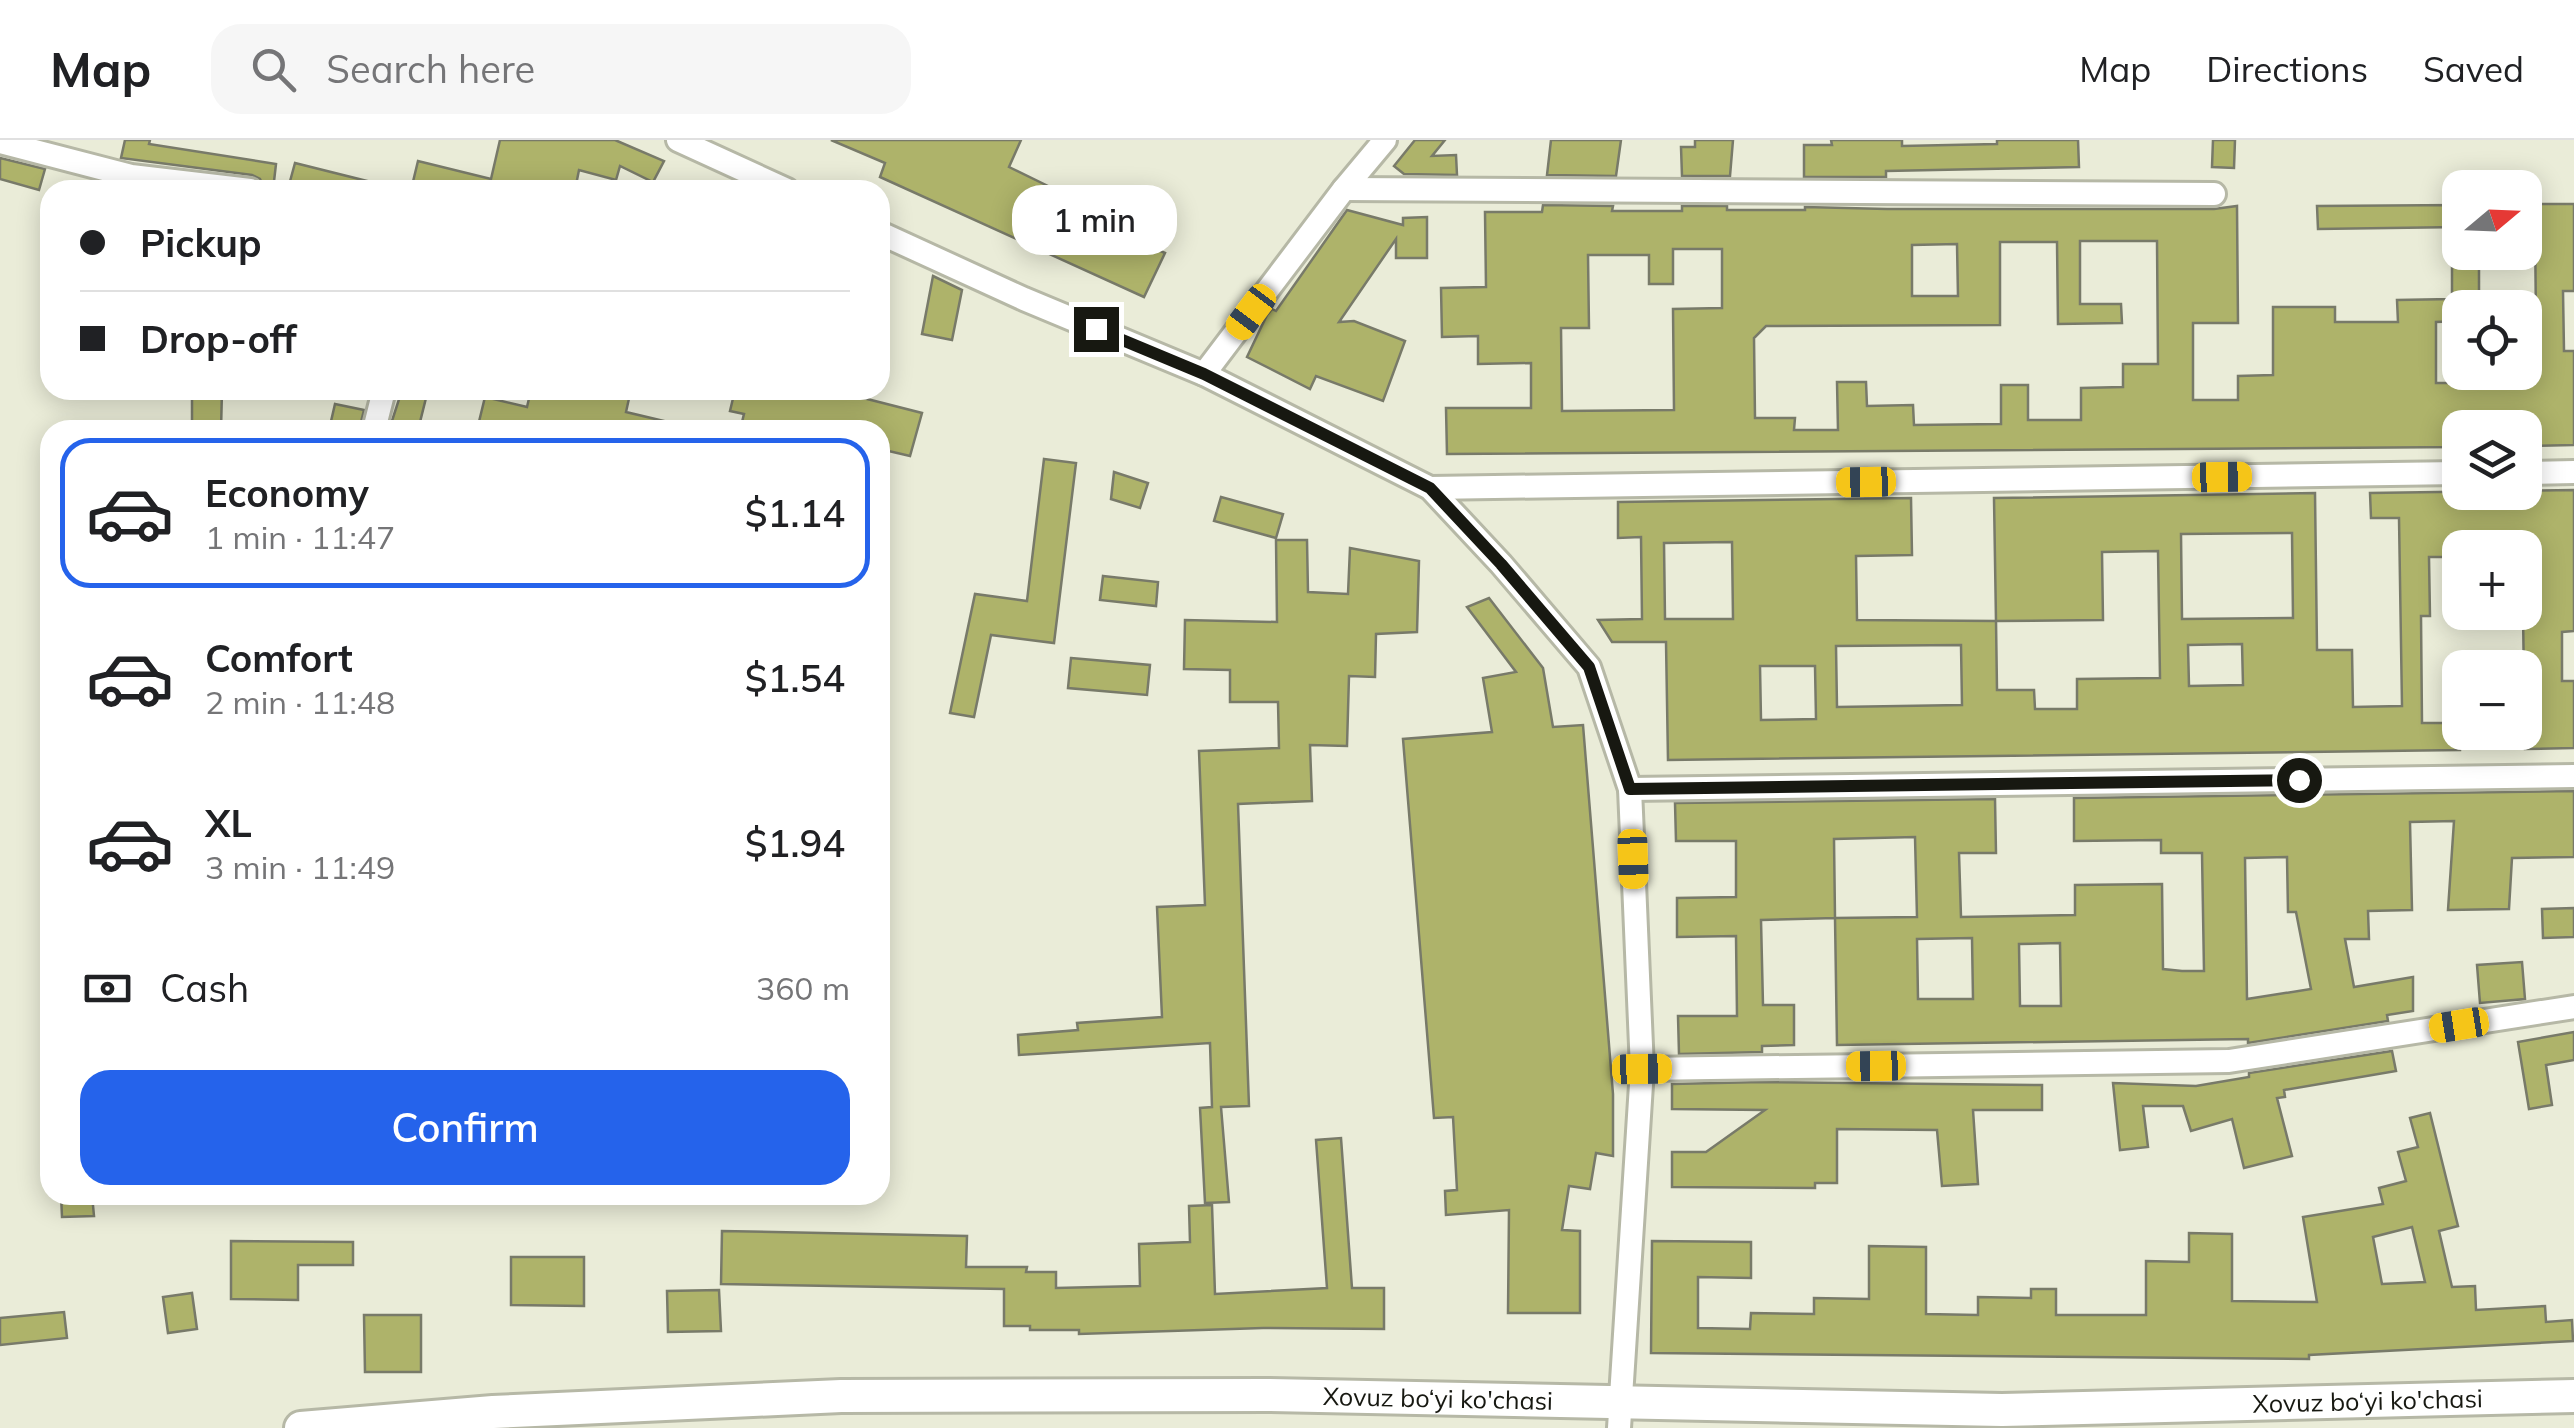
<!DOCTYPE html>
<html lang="en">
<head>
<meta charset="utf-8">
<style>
	:root { --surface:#fff; --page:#f6f6f6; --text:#202124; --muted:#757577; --line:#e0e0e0; --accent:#2563eb }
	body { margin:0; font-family:Mulish,sans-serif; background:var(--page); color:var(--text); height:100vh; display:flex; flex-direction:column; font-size:38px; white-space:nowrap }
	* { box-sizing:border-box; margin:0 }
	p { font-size:32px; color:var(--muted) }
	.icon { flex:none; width:55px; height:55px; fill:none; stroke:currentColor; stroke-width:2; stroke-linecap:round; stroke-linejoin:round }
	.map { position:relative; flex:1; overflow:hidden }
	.sheet { position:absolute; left:40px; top:280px; width:850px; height:785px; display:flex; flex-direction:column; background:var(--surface); border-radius:30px; box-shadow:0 5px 25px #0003 }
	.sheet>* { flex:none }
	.top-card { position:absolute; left:40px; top:40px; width:850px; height:220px; border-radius:30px; box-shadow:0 5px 25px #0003; display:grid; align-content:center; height:220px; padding:0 40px; background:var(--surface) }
	.needle { width:65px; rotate:71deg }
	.fabs { position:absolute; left:2442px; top:30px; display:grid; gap:20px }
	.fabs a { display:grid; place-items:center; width:100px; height:100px; border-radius:20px; background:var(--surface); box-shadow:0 5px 25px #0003; font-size:50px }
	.end { position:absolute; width:45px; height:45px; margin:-22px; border:12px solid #171811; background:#fff; box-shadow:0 0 0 5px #fff }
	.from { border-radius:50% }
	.bubble { position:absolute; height:70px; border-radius:30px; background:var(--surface); box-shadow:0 5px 25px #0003; font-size:32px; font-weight:600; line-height:70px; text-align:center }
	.car { position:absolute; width:30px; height:60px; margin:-30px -15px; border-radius:12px; box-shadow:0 0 8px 2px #0007; background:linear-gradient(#f5c518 24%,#345 0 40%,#f5c518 0 76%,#345 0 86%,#f5c518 0) }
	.top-card b { display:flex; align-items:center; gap:35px; height:95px; font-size:38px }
	.top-card b+b { border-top:2px solid var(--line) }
	.top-card i { width:25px; height:25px; background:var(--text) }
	ul { padding:18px 0 0; list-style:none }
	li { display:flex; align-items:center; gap:30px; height:150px; margin:0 20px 15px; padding:0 20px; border:5px solid transparent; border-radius:30px }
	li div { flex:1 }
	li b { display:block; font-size:38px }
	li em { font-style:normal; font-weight:600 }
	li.active { border-color:var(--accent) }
	li>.icon { width:90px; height:90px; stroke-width:1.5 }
	.pay { display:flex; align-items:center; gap:25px; height:110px; padding:0 40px; font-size:38px }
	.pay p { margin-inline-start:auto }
	.primary-button { display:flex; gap:20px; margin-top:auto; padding:20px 40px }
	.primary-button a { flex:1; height:115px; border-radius:30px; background:var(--accent); color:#fff; font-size:40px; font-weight:600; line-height:115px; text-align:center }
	header { display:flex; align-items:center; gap:60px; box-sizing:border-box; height:140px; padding:0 50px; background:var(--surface); border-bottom:2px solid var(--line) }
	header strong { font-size:48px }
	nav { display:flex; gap:55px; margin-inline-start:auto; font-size:35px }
	.search { width:700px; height:90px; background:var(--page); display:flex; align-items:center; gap:25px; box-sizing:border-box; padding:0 35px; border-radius:30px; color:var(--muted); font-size:38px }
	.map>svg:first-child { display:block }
</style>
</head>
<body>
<header>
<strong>Map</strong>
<div class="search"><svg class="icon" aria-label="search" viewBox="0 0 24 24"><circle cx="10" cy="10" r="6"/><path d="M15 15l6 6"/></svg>Search here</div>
<nav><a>Map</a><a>Directions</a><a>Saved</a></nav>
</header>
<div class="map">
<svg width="2574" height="1288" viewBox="0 0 2574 1288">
	<rect width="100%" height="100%" fill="#eaecd8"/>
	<!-- building -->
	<g fill="#aeb36a" stroke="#787a69" stroke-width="2.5" fill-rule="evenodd">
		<polygon points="125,0 150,0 149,4 276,24 273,50 265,50 260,39 252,35 121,18"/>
		<polygon points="500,0 615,0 664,21 653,42 620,26 616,40 579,30 575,50 411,50 418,21 491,39"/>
		<polygon points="831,0 1021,0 1009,27 1050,47 1044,60 1165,113 1144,157 880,37 885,23"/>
		<polygon points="1415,0 1445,0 1432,16 1456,15 1457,35 1404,34 1394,26"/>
		<polygon points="1551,0 1621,0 1616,36 1547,35"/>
		<polygon points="1695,0 1733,0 1730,36 1682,36 1681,7 1695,7"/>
		<polygon points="1831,0 1902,0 1902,6 1997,4 1997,0 2078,0 2079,27 1886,31 1886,37 1804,37 1804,5 1832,5"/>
		<polygon points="2213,0 2235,0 2234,28 2212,27"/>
		<polygon points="0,18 45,29 39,50 0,39"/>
		<polygon points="295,23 371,42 370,50 309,50 289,45"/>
		<path d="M2525 64H2574V151H2563L2564 211H2574V305L2525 306V288H2460V307L1447 314 1446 268H1531V223L1478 224V196L1442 197 1441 148 1486 147 1485 72H1542L1543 65 1613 66 1612 71H1682V66H1727V70H1805V67L1887 69H2214L2237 66 2238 183H2193V260H2238V236L2273 235V167H2335V182H2398L2397 160 2452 159V112H2479V168H2460V181L2436 182V243H2480V232H2525V181H2536L2535 87 2525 88ZM2080 101H2157L2158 224H2123V247L2081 248V280H2028V245H2001V284L1914 285 1913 265 1867 266 1866 242H1837L1838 290H1794L1795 278H1755L1754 198 1766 186 2000 185V102H2057L2058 184 2122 183 2121 164H2080ZM1957 104 1958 156H1912V105ZM1673 109H1722V168L1673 169 1674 270 1562 271 1561 188H1589L1588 115H1649V144H1673Z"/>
		<polygon points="2460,65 2460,87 2318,89 2317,66"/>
		<polygon points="1347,70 1403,85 1403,78 1427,77 1427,118 1396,118 1396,99 1339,182 1354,181 1405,201 1383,261 1316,236 1310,249 1247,217 1267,175 1272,169 1276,171"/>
		<polygon points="933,136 962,150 952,200 922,194"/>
		<polygon points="192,250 222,250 221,290 192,290"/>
		<polygon points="402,250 428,250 418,290 389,290"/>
		<polygon points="531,250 615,250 630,254 626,272 668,282 667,290 477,290 485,257 527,267"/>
		<polygon points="735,250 832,250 922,273 910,316 880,309 880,290 740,290 744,274 730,271"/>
		<polygon points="335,264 364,270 359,290 329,290"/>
		<polygon points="1044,319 1076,323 1054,503 991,495 974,577 950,573 975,454 1027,461"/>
		<polygon points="1114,332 1148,343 1140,368 1111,359"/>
		<path d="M2574 350V491L2562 492V541H2574V608L2525 609 2523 474H2530L2529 416H2525V408H2460V417H2429L2430 476H2421L2422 583H2460V610L1668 620 1666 502H1612L1598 480 1642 479 1641 397 1618 398V362L1911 358 1912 415 1856 416 1857 480 1996 481 1994 358 2315 353 2317 510H2352L2353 567 2402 566 2399 378H2371L2370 353ZM2292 393 2293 478 2182 479 2181 394ZM1732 402 1733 479H1665L1664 403ZM2158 411 2160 538 2077 539V569H2035L2034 550H1997L1996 481 2103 480 2102 412ZM2242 504 2243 545 2189 546 2188 505ZM1961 505 1962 565 1837 567 1836 506ZM1760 526H1815L1816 579 1761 580Z"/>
		<polygon points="1221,357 1283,374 1276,398 1214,381"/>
		<polygon points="1276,400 1307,400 1308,452 1348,454 1350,408 1419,421 1417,492 1376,494 1375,537 1349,536 1347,606 1310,605 1312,661 1238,664 1249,966 1221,967 1229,1062 1205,1063 1200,968 1212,967 1210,903 1019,915 1018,895 1078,890 1077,883 1162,877 1157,767 1205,765 1199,611 1279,608 1278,562 1230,562 1230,530 1184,529 1185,480 1277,482"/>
		<polygon points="1103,436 1158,442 1156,466 1100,460"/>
		<polygon points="1489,458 1543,528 1553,587 1583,585 1613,954 1613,1016 1596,1013 1590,1049 1569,1046 1562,1090 1580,1091 1580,1173 1508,1173 1509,1070 1446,1075 1445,1051 1457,1050 1453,977 1434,978 1403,599 1492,592 1483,538 1516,532 1467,467"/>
		<polygon points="1071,518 1150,525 1147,555 1068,548"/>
		<path d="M2574 651V717L2512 718 2509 769 2448 770 2454 681 2410 682 2412 770 2368 771 2369 799H2345L2354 847 2413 837V871L2387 875 2388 881 2248 903V899L1837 905 1835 778 1761 780 1763 865H1794V905L1762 906V912L1679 914 1678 876H1737L1736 796 1677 797V758L1736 757V701H1676L1675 663 1995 659 1996 713H1959L1961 777 2075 775V745L2162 744 2163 829 2182 831H2204L2202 713H2161V700L2074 701V658ZM1915 697 1917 777 1835 778 1834 699ZM2287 717 2288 772H2296L2311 849 2247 859 2245 718ZM1972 798 1973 859H1918L1917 799ZM2060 803 2061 866H2020L2019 804Z"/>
		<polygon points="2574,768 2574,797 2543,798 2542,769"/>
		<polygon points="2522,822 2525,859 2480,863 2477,825"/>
		<polygon points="2574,892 2574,920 2546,925 2552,965 2529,969 2518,902"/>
		<polygon points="2392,911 2396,931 2284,950 2285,957 2277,958 2292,1016 2244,1028 2232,979 2191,991 2183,966 2143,966 2148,1007 2120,1010 2113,943 2196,946 2249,937 2249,933"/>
		<polygon points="1762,942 2042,945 2042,970 1973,970 1978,1044 1942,1046 1937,990 1837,989 1837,1043 1815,1043 1815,1048 1672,1047 1672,1012 1706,1012 1765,970 1672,969 1672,944"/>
		<path d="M2430 973 2458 1086 2439 1091 2452 1147 2475 1146 2476 1170 2545 1166 2546 1182 2572 1180 2573 1201 2309 1215V1219L1651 1213 1652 1101 1751 1102V1138L1698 1137V1188L1750 1189 1751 1173 1814 1174V1158L1869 1159V1106L1926 1107V1174L1978 1175V1157L2031 1158V1149H2056V1175H2146V1121L2189 1122V1093L2232 1094V1161L2317 1162 2303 1077 2383 1064 2379 1048 2406 1041 2398 1012 2418 1007 2410 978ZM2412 1087 2425 1142 2382 1144 2373 1097Z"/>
		<polygon points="1341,998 1352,1148 1384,1148 1384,1189 1263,1188 1079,1194 1079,1190 1030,1190 1030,1186 1004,1186 1004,1149 721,1144 722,1091 967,1096 966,1127 1027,1127 1026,1132 1056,1132 1056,1148 1140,1146 1139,1104 1190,1102 1189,1066 1212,1065 1215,1154 1327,1148 1316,1000"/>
		<polygon points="61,1055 92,1055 94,1076 62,1077"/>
		<polygon points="231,1101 353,1102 353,1125 298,1125 298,1160 231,1159"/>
		<polygon points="511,1117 584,1117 584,1166 511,1165"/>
		<polygon points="719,1150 721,1191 668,1192 667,1151"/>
		<polygon points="192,1153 197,1189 168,1193 163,1157"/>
		<polygon points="64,1172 67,1198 0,1205 0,1178"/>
		<polygon points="364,1175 421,1175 421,1232 365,1232"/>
	</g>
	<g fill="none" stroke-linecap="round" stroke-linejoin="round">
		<defs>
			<g id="street">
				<polyline points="678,0 787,50"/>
				<polyline points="0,2 131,36 250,50"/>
				<polyline points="1344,49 2214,54"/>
				<polyline points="880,93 1024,159 1204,234 1430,348 1501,424 1589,527 1630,649 1642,929 1619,1288"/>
				<polyline points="1204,234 1344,49 1385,0"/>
				<polyline points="374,290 384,250"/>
				<polyline points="2525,333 2574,332"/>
				<polyline points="1430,348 2460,333"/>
				<polyline points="1630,649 2574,636"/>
				<polyline points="1642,929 2229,921 2574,867"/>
			</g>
			<g id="secondary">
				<path id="s1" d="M301 1288 493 1272 841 1256 1269 1255 2002 1270 2574 1256"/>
			</g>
		</defs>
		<!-- street casing -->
		<use href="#street" stroke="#b6b8a6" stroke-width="28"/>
		<!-- secondary casing -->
		<use href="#secondary" stroke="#b6b8a6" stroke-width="38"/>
		<!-- street -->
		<use href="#street" stroke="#fff" stroke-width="22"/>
		<!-- secondary -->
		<use href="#secondary" stroke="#fff" stroke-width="32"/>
	</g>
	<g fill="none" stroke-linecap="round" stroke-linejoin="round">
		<!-- route -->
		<polyline stroke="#171811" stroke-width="12" points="1096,189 1204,234 1430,348 1501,424 1589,527 1630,649 2299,640"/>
	</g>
	<g text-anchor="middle" stroke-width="8" stroke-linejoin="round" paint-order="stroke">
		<!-- street labels -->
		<g font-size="25" fill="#171811" stroke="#fff">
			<text dy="9" stroke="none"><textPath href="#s1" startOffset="1138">Xovuz bo‘yi ko'chasi</textPath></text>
			<text dy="9" stroke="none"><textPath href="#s1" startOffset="2068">Xovuz bo‘yi ko'chasi</textPath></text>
		</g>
	</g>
</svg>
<div class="fabs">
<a><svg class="needle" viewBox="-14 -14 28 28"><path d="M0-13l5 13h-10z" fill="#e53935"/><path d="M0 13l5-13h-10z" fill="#757577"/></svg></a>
<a><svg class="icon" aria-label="locate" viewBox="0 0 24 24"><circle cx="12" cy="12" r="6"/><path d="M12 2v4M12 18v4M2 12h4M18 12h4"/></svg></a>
<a><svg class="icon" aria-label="layers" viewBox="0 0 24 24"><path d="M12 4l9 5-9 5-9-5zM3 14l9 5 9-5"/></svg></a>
<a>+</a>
<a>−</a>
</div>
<i class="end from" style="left:2299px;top:640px"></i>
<i class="end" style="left:1096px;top:189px"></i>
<div class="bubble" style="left:1012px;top:45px;width:165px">1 min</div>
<i class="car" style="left:1251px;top:172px;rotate:217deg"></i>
<i class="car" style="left:2222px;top:337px;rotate:89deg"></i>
<i class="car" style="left:1866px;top:342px;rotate:269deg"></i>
<i class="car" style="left:1633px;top:719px;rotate:178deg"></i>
<i class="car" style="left:2459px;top:885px;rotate:261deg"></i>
<i class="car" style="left:1876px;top:926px;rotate:269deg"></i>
<i class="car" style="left:1642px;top:929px;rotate:89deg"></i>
<div class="top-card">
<b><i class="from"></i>Pickup</b>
<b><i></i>Drop-off</b>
</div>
<section class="sheet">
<ul>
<li class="active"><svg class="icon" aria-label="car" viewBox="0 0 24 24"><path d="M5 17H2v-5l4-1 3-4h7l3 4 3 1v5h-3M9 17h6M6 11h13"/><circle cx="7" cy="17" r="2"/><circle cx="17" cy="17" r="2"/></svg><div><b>Economy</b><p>1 min · 11:47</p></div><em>$1.14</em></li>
<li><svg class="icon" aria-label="car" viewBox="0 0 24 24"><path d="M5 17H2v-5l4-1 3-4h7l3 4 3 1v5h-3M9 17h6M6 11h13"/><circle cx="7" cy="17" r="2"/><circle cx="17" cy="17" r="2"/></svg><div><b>Comfort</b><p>2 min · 11:48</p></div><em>$1.54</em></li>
<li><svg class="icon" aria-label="car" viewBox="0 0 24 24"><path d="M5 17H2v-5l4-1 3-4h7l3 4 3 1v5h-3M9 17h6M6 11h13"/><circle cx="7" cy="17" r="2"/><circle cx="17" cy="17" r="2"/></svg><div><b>XL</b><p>3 min · 11:49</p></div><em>$1.94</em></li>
</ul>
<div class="pay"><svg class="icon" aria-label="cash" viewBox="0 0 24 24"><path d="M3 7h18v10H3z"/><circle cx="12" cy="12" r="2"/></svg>Cash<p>360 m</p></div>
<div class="primary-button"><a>Confirm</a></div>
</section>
</div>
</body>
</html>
